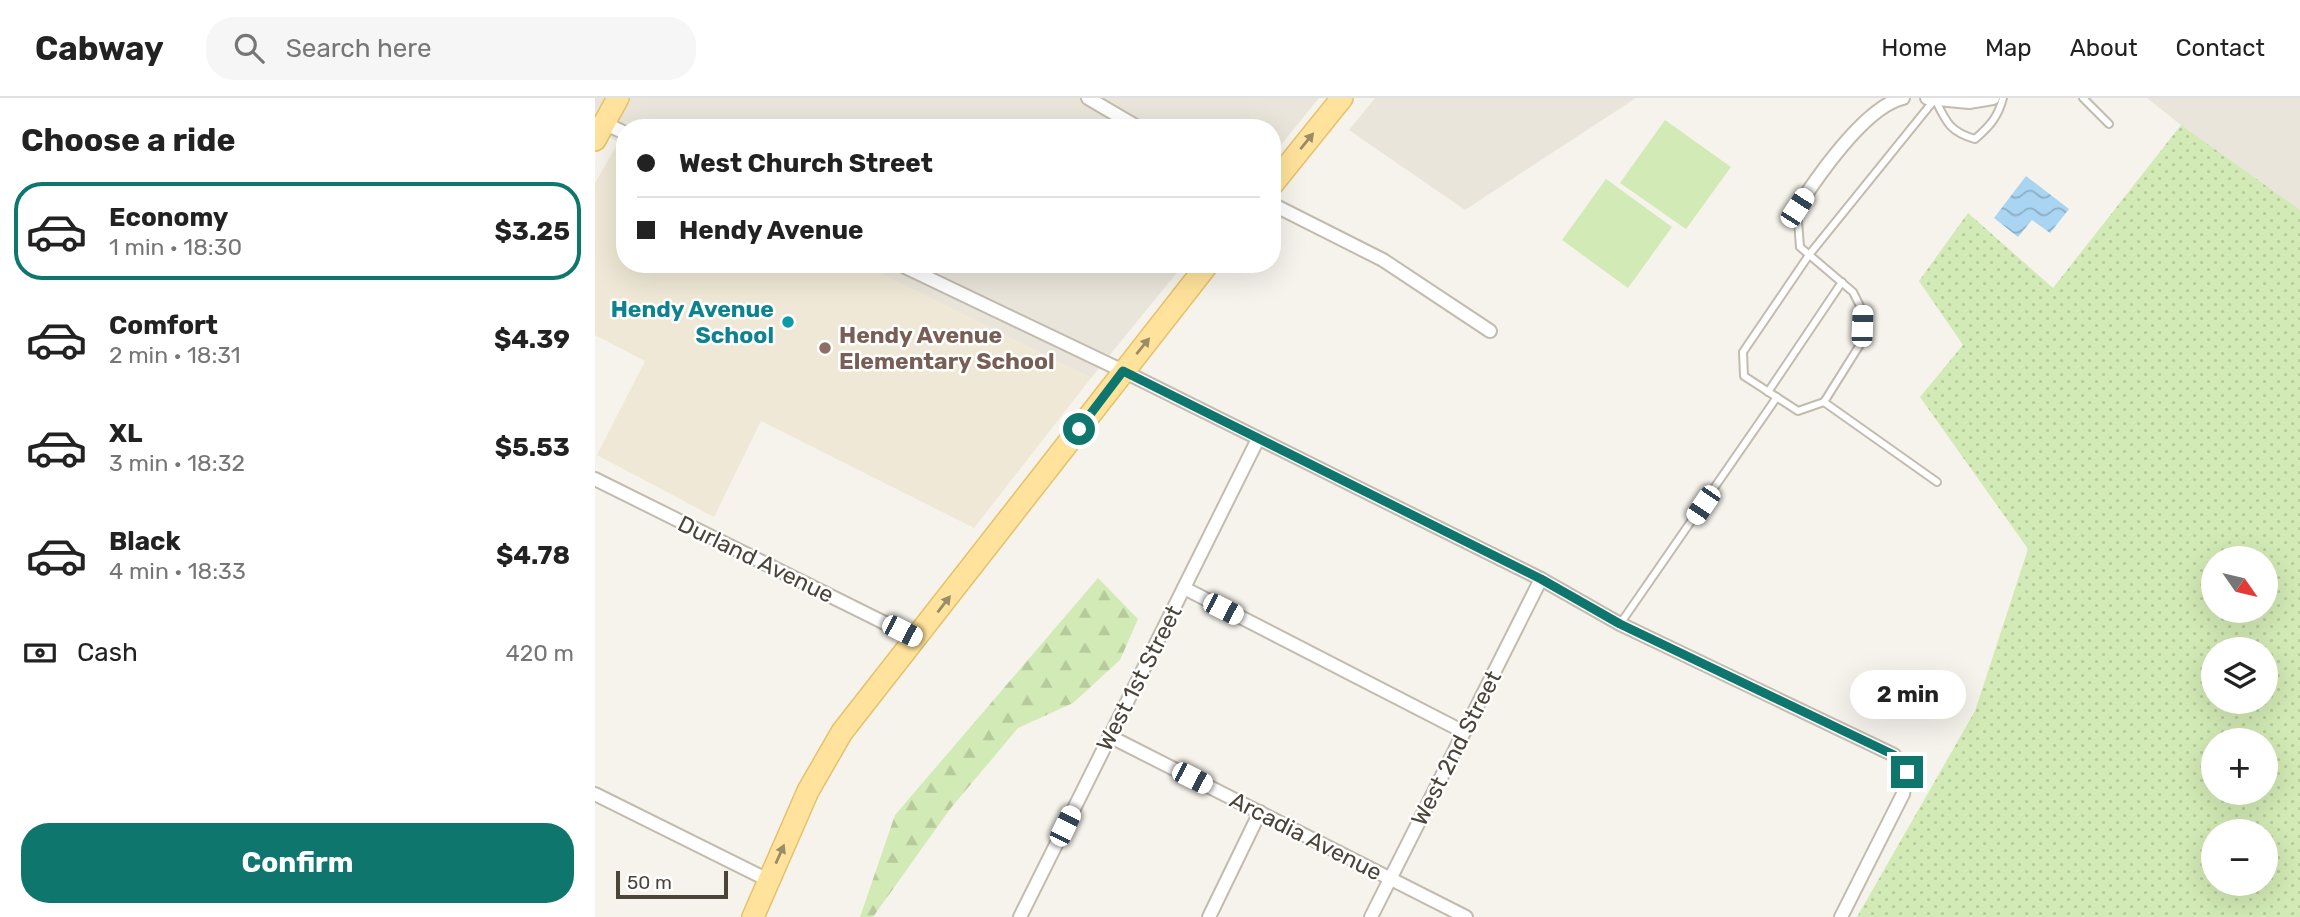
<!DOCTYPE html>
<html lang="en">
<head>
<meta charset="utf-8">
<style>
	:root { --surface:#fff; --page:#f6f6f6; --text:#222; --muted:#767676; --line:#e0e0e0; --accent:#0f766e }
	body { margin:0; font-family:Rubik,sans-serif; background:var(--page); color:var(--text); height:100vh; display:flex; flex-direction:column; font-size:26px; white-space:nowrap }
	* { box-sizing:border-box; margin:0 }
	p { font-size:23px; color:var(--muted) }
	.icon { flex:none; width:38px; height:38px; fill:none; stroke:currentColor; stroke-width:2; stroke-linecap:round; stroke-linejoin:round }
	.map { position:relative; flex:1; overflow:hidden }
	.sheet { display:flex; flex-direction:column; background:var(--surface); width:595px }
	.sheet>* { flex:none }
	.guide { position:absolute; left:21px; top:21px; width:665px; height:154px; border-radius:28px; box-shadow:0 7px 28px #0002; display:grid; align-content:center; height:154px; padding:0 21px; background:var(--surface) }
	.needle { width:46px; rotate:124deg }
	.buttons { position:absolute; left:1606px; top:448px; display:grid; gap:14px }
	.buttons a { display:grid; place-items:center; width:77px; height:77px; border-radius:50%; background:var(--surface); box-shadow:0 7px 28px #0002; font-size:35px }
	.scale { position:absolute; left:21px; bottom:18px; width:112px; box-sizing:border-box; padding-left:7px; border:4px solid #4b4439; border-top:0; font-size:19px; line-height:24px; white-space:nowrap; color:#4b4439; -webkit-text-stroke:5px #fff; paint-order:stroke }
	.end { position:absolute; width:32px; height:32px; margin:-16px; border:9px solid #0f766e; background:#fff; box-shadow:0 0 0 4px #fff }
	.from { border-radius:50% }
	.bubble { position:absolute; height:49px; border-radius:24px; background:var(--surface); box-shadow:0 7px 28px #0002; font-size:23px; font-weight:700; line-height:49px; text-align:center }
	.car { position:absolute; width:21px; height:42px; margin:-21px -10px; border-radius:9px; box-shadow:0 0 5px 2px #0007; background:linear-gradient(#fff 24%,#345 0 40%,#fff 0 76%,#345 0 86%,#fff 0) }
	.guide b { display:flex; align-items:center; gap:24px; height:66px; font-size:26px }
	.guide b+b { border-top:2px solid var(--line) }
	.guide i { width:18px; height:18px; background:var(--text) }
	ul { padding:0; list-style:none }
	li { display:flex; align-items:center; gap:21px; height:98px; margin:0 14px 10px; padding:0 7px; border:4px solid transparent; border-radius:28px }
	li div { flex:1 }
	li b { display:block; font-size:26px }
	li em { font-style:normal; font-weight:700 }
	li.active { border-color:var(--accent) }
	li>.icon { width:63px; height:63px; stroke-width:1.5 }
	h2 { padding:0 21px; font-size:32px; line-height:84px }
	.pay { display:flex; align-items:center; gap:18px; height:77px; padding:0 21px; font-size:26px }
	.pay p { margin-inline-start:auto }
	.primary-button { display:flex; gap:14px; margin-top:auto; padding:14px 21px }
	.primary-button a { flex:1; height:80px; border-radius:28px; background:var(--accent); color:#fff; font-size:28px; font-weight:700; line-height:80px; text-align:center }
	header { display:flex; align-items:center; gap:42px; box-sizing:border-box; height:98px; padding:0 35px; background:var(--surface); border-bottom:2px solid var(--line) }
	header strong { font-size:33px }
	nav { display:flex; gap:38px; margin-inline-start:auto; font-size:24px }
	.search { width:490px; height:63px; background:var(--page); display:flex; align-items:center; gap:18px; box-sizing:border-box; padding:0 24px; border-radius:28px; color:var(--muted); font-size:26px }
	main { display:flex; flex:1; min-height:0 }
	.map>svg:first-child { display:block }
</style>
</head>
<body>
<header>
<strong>Cabway</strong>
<div class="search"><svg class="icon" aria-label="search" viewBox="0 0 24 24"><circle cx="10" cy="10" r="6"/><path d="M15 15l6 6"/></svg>Search here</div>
<nav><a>Home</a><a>Map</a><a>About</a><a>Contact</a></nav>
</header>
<main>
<section class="sheet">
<h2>Choose a ride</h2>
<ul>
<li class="active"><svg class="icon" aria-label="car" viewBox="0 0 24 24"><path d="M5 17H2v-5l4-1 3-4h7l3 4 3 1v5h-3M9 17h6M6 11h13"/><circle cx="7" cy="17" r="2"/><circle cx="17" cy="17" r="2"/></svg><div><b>Economy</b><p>1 min · 18:30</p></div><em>$3.25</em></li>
<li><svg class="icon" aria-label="car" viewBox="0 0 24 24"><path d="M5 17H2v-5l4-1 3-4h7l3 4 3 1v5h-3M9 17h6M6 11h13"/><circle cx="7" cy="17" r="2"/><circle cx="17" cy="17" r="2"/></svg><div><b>Comfort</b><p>2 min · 18:31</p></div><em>$4.39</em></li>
<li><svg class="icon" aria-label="car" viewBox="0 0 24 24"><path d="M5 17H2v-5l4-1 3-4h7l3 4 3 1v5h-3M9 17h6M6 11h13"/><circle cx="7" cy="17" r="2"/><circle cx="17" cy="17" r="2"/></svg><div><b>XL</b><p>3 min · 18:32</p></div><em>$5.53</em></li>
<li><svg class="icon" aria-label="car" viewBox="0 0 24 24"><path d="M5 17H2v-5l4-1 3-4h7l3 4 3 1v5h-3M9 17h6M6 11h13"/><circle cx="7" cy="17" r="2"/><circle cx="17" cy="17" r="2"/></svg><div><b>Black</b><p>4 min · 18:33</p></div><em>$4.78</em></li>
</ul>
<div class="pay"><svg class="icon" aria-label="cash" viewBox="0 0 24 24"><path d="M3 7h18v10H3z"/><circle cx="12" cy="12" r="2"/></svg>Cash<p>420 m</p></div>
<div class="primary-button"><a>Confirm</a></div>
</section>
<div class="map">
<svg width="1705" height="819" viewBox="0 0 1705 819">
	<defs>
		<pattern id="grass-dots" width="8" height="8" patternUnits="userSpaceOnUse" patternTransform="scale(1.75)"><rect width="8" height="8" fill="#d2eab5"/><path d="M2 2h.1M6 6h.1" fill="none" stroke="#b6ca9c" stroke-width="1.8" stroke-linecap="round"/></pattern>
		<pattern id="forest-firs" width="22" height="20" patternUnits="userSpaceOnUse" patternTransform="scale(1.75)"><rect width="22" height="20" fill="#d2eab5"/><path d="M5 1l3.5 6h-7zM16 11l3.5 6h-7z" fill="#b6ca9c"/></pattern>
		<pattern id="water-waves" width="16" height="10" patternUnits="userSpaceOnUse" patternTransform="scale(1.75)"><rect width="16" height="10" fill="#a9d4f2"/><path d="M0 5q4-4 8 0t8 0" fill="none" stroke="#8caec5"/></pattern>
	</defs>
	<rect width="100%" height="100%" fill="#f6f3ec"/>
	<!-- residential -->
	<g fill="#eae5da">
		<polygon points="0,0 724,0 677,58 677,30 30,30 30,49 0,29"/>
		<polygon points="780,0 1041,0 870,112 754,32"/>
		<polygon points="1552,0 1705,0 1705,121 1586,27"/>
		<polygon points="266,166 589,166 496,280"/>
	</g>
	<!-- education -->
	<polygon fill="#efe8d6" points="23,45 30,49 30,166 266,166 496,280 379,430 166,323 119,419 2,357 50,263 0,237 0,85"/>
	<!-- grass -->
	<path fill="url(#grass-dots)" fill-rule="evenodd" d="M1586 27 1705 112V819H1262L1380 613 1433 451 1325 299 1368 247 1324 183 1373 115 1458 190ZM1619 460H1671V513H1619ZM1619 551H1671V604H1619ZM1619 642H1671V695H1619ZM1619 733H1671V786H1619Z"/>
	<!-- forest -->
	<polygon fill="url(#forest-firs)" points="503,480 543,521 525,562 478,605 423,630 355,711 278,819 265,819 300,717"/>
	<!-- park -->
	<g fill="#d2eab5">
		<polygon points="1070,22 1136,69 1091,131 1025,85"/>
		<polygon points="1011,81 1077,129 1033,190 967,142"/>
	</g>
	<!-- water -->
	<polygon fill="url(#water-waves)" points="1431,78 1474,111 1455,135 1437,122 1423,139 1399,120"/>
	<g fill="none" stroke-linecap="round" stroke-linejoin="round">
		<defs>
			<g id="lane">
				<polyline points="1488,0 1514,26"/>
				<polyline points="1202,110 1205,149 1258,194 1267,212 1266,245 1229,304 1342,384"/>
				<polyline points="1173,294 1247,184"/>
				<path d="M1229 304 1203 313 1149 278 1148 254 1214 157 1340 1C1351 24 1355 34 1380 41 1395 28 1403 19 1408 0"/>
				<polyline points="1025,526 1182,299"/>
			</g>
			<g id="street">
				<polyline points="493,0 544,30"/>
				<polyline points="1332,0 1374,4 1398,0"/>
				<polyline points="9,25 30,35"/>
				<polyline points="677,106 788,162 895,233"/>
				<path d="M1202 110C1223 78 1270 9 1308 0"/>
				<polyline points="304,166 528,273 946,481 1025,526 1299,657 1312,674 1308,696 1246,819"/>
				<polyline points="0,381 322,541"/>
				<polyline points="589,490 869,634"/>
				<polyline points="514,638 871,819"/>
				<polyline points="0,696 173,782"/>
				<polyline points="425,819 663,341"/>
				<polyline points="614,819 665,714"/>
				<polyline points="776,819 946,481"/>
			</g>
			<g id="primary">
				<polyline points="0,42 23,0"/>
				<polyline points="677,87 747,0"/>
				<polyline points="158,819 213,693 247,634 613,166"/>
			</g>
		</defs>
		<!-- lane casing -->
		<use href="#lane" stroke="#c2bbae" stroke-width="10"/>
		<!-- street casing -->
		<use href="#street" stroke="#c2bbae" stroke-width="16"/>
		<!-- primary casing -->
		<use href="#primary" stroke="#e6c16a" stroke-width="24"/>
		<!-- lane -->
		<use href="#lane" stroke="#fff" stroke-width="6"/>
		<!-- street -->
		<use href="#street" stroke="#fff" stroke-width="12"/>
		<!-- primary -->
		<use href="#primary" stroke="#ffe39c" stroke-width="21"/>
	</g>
	<!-- one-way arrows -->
	<defs><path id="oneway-solid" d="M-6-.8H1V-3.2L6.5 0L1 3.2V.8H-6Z" transform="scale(1.75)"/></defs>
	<g fill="#9c8c66">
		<use href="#oneway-solid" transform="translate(712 43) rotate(-51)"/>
		<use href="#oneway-solid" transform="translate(548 248) rotate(-51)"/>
		<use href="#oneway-solid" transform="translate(349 506) rotate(-52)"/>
		<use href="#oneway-solid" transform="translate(185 756) rotate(-66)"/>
	</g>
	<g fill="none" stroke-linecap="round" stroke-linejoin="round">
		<!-- route -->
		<polyline stroke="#0f766e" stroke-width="9" points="484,331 528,273 946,481 1025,526 1299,657 1312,674"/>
	</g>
	<!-- markers -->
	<circle fill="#0f9aa8" stroke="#fff" stroke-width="2.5" cx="193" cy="224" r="7"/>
	<circle fill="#8d6e63" stroke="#fff" stroke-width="2.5" cx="230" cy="250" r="7"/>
	<g text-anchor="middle" stroke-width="5" stroke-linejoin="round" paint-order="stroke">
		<!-- culture labels -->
		<g font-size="23" font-weight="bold" fill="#0d838f" stroke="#fff" text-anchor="end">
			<text x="179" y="219">Hendy Avenue<tspan x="179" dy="26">School</tspan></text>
		</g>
		<!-- education labels -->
		<g font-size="23" font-weight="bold" fill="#785e54" stroke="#fff" text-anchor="start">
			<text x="244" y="245">Hendy Avenue<tspan x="244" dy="26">Elementary School</tspan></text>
		</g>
		<!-- street labels -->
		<g font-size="23" fill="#4b4439" stroke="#fff">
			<text transform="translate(161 461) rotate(26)" y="8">Durland Avenue</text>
			<text transform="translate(544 580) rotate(-63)" y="8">West 1st Street</text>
			<text transform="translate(861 650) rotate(-63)" y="8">West 2nd Street</text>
			<text transform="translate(711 738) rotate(27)" y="8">Arcadia Avenue</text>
		</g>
	</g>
</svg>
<div class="buttons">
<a><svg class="needle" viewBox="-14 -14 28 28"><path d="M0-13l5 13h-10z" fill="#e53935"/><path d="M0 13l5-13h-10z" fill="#767676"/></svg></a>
<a><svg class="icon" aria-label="layers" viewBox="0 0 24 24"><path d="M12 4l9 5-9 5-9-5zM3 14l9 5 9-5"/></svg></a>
<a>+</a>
<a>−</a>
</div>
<div class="scale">50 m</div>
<i class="end from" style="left:484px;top:331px"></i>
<i class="end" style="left:1312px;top:674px"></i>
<div class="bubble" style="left:1255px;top:572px;width:116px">2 min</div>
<i class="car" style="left:1202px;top:110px;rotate:33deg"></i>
<i class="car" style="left:1267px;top:228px;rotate:2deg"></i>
<i class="car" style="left:1108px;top:407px;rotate:214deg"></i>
<i class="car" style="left:628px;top:511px;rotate:117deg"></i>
<i class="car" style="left:307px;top:533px;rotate:117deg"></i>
<i class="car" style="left:597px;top:680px;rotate:117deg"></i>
<i class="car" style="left:470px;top:728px;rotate:26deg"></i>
<div class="guide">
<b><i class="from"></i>West Church Street</b>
<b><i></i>Hendy Avenue</b>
</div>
</div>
</main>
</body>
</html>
